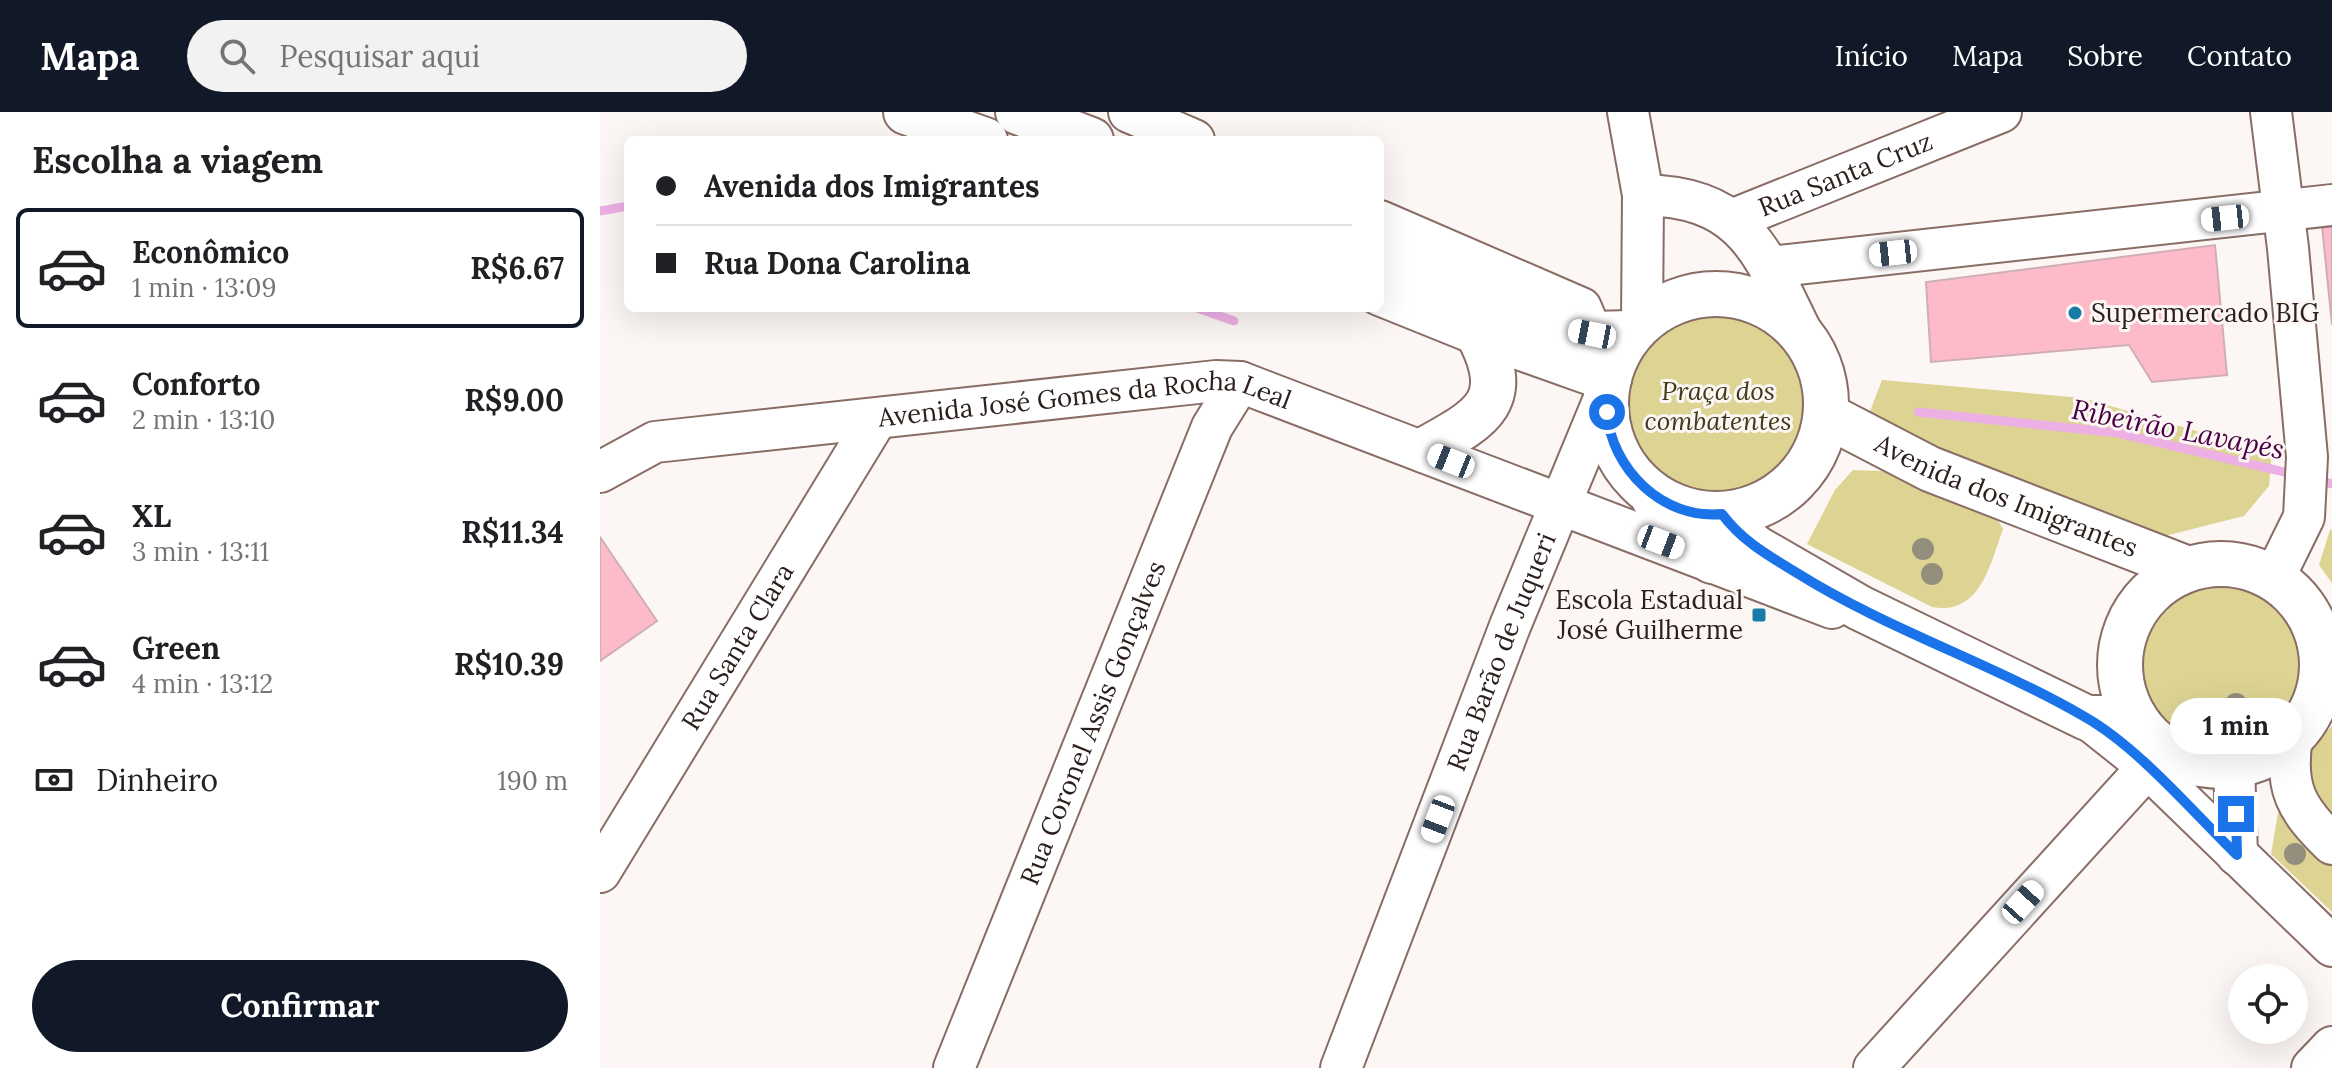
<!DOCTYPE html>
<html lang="pt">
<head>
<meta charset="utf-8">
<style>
	:root { --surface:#fff; --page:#f2f2f2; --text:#202124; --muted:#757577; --line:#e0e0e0; --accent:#111827 }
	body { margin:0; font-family:Lora,serif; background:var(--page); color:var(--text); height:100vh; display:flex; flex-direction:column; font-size:30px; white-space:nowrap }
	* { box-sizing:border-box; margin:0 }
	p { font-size:26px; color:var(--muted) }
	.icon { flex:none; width:44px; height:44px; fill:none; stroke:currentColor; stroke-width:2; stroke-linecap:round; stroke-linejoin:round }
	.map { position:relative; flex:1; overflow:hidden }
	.panel { display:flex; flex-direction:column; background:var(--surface); width:600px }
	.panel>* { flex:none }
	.hud { position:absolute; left:24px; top:24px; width:760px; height:176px; border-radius:12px; box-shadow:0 8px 32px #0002; display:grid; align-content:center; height:176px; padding:0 32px; background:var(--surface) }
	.buttons { position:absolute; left:1628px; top:852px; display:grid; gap:16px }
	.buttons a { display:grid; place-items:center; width:80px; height:80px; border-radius:50%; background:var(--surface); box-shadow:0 8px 32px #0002; font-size:40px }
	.end { position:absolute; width:36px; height:36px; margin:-18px; border:10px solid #1a73e8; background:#fff; box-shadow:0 0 0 4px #fff }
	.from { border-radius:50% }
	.bubble { position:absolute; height:56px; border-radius:28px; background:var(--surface); box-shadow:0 8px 32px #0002; font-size:26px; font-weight:700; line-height:56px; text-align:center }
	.car { position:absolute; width:24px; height:48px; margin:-24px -12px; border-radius:10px; box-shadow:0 0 6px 2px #0007; background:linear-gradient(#fff 24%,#345 0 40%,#fff 0 76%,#345 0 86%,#fff 0) }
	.hud b { display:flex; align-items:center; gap:28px; height:76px; font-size:30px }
	.hud b+b { border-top:2px solid var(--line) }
	.hud i { width:20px; height:20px; background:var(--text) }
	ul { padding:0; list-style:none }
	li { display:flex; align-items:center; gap:24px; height:120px; margin:0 16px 12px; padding:0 16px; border:4px solid transparent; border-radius:12px }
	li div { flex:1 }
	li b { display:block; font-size:30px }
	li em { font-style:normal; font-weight:700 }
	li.active { border-color:var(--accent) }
	li>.icon { width:72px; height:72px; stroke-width:1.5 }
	h2 { padding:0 32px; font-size:36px; line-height:96px }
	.pay { display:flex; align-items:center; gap:20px; height:88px; padding:0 32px; font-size:30px }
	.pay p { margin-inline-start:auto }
	.primary-button { display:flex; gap:16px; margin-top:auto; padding:16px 32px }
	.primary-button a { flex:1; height:92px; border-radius:48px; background:var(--accent); color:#fff; font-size:32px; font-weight:700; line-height:92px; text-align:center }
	header { display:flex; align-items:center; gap:48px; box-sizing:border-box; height:112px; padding:0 40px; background:var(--accent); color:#fff }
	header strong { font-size:38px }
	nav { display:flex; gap:44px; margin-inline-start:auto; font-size:28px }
	.search { width:560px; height:72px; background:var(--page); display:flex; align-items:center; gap:20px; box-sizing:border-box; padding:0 28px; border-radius:44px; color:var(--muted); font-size:30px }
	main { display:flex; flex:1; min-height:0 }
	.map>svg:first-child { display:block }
</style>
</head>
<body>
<header>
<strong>Mapa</strong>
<div class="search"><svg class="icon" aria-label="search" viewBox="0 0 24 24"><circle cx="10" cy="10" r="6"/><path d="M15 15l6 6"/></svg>Pesquisar aqui</div>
<nav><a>Início</a><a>Mapa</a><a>Sobre</a><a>Contato</a></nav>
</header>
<main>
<section class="panel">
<h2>Escolha a viagem</h2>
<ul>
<li class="active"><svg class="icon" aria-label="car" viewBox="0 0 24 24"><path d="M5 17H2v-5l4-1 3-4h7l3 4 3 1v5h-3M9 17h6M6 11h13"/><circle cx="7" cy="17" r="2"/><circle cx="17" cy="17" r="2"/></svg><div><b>Econômico</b><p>1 min · 13:09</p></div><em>R$6.67</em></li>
<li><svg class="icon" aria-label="car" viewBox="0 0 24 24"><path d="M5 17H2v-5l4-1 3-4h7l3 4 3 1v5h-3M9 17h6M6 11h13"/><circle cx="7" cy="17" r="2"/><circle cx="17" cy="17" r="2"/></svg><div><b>Conforto</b><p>2 min · 13:10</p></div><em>R$9.00</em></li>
<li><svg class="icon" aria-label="car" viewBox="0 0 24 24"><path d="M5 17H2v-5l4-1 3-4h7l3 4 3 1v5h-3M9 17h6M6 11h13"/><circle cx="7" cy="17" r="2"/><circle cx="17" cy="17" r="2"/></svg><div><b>XL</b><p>3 min · 13:11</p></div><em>R$11.34</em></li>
<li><svg class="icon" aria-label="car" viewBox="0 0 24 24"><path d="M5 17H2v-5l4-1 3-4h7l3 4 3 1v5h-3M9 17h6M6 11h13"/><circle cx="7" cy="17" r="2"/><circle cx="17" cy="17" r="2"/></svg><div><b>Green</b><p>4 min · 13:12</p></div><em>R$10.39</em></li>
</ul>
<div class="pay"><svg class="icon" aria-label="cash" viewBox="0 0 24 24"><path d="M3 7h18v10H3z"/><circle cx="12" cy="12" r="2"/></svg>Dinheiro<p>190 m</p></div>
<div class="primary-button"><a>Confirmar</a></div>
</section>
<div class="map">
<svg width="1732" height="956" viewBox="0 0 1732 956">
	<rect width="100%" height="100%" fill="#fcf6f4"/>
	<!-- green -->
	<g fill="#ddd493">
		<circle cx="1118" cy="294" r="91"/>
		<polygon points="1282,268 1483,286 1672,341 1669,374 1644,404 1565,424 1267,307"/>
		<path d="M1253 358 1281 359 1394 402 1403 417C1390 453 1380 504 1332 495L1207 432 1235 378Z"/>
		<polygon points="1730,418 1732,418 1732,471 1719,453"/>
		<circle cx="1621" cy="552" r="85"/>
		<polygon points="1732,614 1732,800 1671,742 1683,671"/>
	</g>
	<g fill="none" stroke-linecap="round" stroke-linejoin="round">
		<!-- stream -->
		<g stroke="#edb0e5" stroke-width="9">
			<polyline points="0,99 28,94"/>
			<polyline points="597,196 634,209"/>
			<polyline points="1318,300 1518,321 1697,363"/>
			<polyline points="1715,367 1732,372"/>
		</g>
	</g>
	<!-- building -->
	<g fill="#fdbbca" stroke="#cfaeb5" stroke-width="2">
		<polygon points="1732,113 1732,213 1722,114"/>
		<polygon points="1615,133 1627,263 1552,270 1529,233 1331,250 1326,170"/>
		<polygon points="0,425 57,509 0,549"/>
	</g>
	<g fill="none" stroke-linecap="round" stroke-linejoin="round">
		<defs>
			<g id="minor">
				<polyline points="529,0 594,28"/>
				<polyline points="1028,0 1043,83 1042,211"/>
				<polyline points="1671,0 1688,136 1707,345 1704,405 1674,466"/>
				<path d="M1043 83C1147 85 1162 141 1203 223"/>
				<path id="s1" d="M1134 107 1401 0"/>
				<polyline points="780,109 981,196 992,222"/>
				<polyline points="1169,155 1732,93"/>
				<path id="s2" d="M0 360 55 330 616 269 640 270 1232 496"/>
				<polyline points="1487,606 1541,649 1732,834"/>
				<path d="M1692 625C1684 676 1696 697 1732 732"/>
				<polyline points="1634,654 1637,743"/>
				<path id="s3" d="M0 760 276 308"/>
				<path id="s4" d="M354 956 612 315 640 270"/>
				<path id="s5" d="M741 956 910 514 1006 282"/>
				<polyline points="1274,956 1547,656 1607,653"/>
				<polyline points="1712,956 1732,935"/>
			</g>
			<g id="major">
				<polyline points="306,0 385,28"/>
				<polyline points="418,0 491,28"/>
				<polyline points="780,144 963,216 992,222 1030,221"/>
				<polyline points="780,181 877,220 1009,267"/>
				<circle cx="1116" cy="292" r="110"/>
				<path id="s6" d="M1226 303 1330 357 1588 457"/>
				<path d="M824 338C882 306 915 290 877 220"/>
				<polyline points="1054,387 1112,449"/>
				<polyline points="1122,402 1135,419 1156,436 1260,496 1487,606 1535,606"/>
				<circle cx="1621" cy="553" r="101"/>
			</g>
		</defs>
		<!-- minor casing -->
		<use href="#minor" stroke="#896d65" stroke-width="44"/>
		<!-- major casing -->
		<use href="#major" stroke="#896d65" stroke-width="48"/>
		<!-- minor -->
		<use href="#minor" stroke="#fff" stroke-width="40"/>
		<!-- major -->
		<use href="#major" stroke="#fff" stroke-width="44"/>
	</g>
	<!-- trees -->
	<g fill="#948f7c">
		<circle cx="1323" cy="437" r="11"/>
		<circle cx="1332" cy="462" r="11"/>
		<circle cx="1636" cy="592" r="11"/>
		<circle cx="1695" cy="742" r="11"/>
	</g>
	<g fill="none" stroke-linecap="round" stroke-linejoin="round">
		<!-- route -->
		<path stroke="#1a73e8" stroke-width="10" d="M1007 300C1011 357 1063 408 1122 402 1142 429 1169 444 1197 461 1288 518 1392 551 1485 605 1538 635 1593 700 1637 743L1636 702"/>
	</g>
	<!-- markers -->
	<g fill="#197ba7" stroke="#fcf6f4" stroke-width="3">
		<circle cx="1475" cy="201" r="8"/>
		<rect x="1151" y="495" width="16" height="16" rx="4"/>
	</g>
	<g text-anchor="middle" stroke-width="6" stroke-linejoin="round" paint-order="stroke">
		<!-- street labels -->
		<g font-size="26" fill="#2c201d" stroke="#fcf6f4">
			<text dy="9" stroke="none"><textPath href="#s1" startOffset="120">Rua Santa Cruz</textPath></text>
			<text dy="9" stroke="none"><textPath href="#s2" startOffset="496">Avenida José Gomes da Rocha Leal</textPath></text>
			<text dy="9" stroke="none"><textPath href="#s6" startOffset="198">Avenida dos Imigrantes</textPath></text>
			<text dy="9" stroke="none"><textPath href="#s3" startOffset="264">Rua Santa Clara</textPath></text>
			<text dy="9" stroke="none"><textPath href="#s5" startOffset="446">Rua Barão de Juqueri</textPath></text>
			<text dy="9" stroke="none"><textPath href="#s4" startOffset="372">Rua Coronel Assis Gonçalves</textPath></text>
		</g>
		<!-- poi labels -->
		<g font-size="26" fill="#2c201d" stroke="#fcf6f4" text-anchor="start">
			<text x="1491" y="210">Supermercado BIG</text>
			<text x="1143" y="497" text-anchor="end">Escola Estadual<tspan x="1143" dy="30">José Guilherme</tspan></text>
		</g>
		<!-- park labels -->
		<g font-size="26" font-style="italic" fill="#3f3b19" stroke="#fcf6f4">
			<text x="1118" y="288">Praça dos<tspan x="1118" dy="30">combatentes</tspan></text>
		</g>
		<!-- water labels -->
		<g font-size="28" font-style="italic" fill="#4a0045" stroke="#fcf6f4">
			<text transform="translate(1578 317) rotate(11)" y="10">Ribeirão Lavapés</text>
		</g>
	</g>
</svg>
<div class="buttons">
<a><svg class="icon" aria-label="locate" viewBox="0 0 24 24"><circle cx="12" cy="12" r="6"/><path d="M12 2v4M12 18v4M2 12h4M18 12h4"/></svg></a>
</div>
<i class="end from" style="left:1007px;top:300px"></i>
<i class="end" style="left:1636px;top:702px"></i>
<div class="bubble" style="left:1570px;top:586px;width:132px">1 min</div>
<i class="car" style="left:1625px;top:106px;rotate:264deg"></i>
<i class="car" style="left:1293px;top:141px;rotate:264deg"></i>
<i class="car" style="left:992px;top:222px;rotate:281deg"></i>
<i class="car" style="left:851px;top:349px;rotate:292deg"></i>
<i class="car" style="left:1061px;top:430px;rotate:111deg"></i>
<i class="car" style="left:838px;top:707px;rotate:201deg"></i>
<i class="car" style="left:1423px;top:790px;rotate:42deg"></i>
<div class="hud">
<b><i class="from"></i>Avenida dos Imigrantes</b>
<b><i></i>Rua Dona Carolina</b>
</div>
</div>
</main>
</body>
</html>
